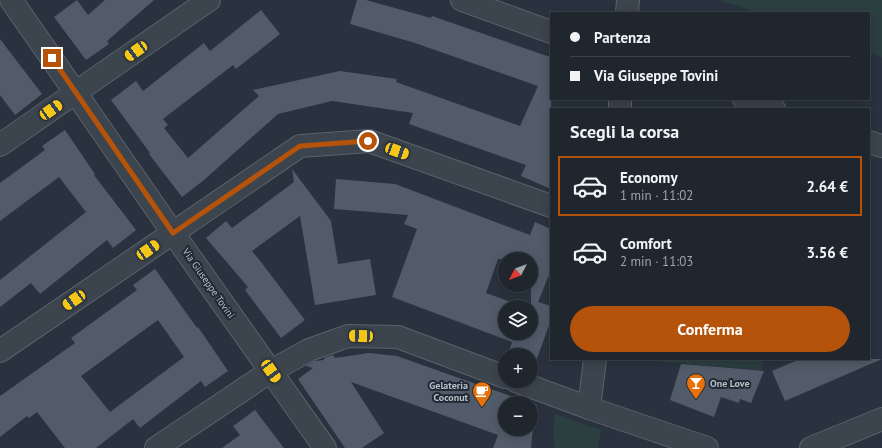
<!DOCTYPE html>
<html lang="it">
<head>
<meta charset="utf-8">
<style>
	:root { --surface:#1f262e; --page:#2c323a; --text:#f1f3f6; --muted:#a1a5aa; --line:#3c434a; --accent:#b45309 }
	body { margin:0; font-family:"PT Sans",sans-serif; background:var(--page); color:var(--text); height:100vh; display:flex; flex-direction:column; font-size:15px; white-space:nowrap }
	* { box-sizing:border-box; margin:0 }
	p { font-size:13px; color:var(--muted) }
	.icon { flex:none; width:22px; height:22px; fill:none; stroke:currentColor; stroke-width:2; stroke-linecap:round; stroke-linejoin:round }
	.map { position:relative; flex:1; overflow:hidden }
	.drawer { position:absolute; left:550px; top:108px; width:320px; height:252px; display:flex; flex-direction:column; background:var(--surface); border-radius:0px; box-shadow:0 2px 10px #0003,0 0 0 1px var(--line) }
	.drawer>* { flex:none }
	.top-card { position:absolute; left:550px; top:12px; width:320px; height:88px; border-radius:0px; box-shadow:0 2px 10px #0003,0 0 0 1px var(--line); display:grid; align-content:center; height:88px; padding:0 20px; background:var(--surface) }
	.needle { width:26px; rotate:228deg }
	.buttons { position:absolute; left:498px; top:252px; display:grid; gap:8px }
	.buttons a { display:grid; place-items:center; width:40px; height:40px; border-radius:50%; background:var(--surface); box-shadow:0 2px 10px #0003,0 0 0 1px var(--line); font-size:20px }
	.end { position:absolute; width:18px; height:18px; margin:-9px; border:5px solid #b45309; background:#fff; box-shadow:0 0 0 2px #fff }
	.from { border-radius:50% }
	.car { position:absolute; width:12px; height:24px; margin:-12px -6px; border-radius:5px; box-shadow:0 0 3px 1px #0007; background:linear-gradient(#f5c518 24%,#345 0 40%,#f5c518 0 76%,#345 0 86%,#f5c518 0) }
	.top-card b { display:flex; align-items:center; gap:14px; height:38px; font-size:15px }
	.top-card b+b { border-top:1px solid var(--line) }
	.top-card i { width:10px; height:10px; background:var(--text) }
	ul { padding:0; list-style:none }
	li { display:flex; align-items:center; gap:12px; height:60px; margin:0 8px 6px; padding:0 12px; border:2px solid transparent; border-radius:0px }
	li div { flex:1 }
	li b { display:block; font-size:15px }
	li em { font-style:normal; font-weight:700 }
	li.selected { border-color:var(--accent) }
	li>.icon { width:36px; height:36px; stroke-width:1.5 }
	h2 { padding:0 20px; font-size:18px; line-height:48px }
	.action { display:flex; gap:8px; margin-top:auto; padding:8px 20px }
	.action a { flex:1; height:46px; border-radius:24px; background:var(--accent); color:#fff; font-size:16px; font-weight:700; line-height:46px; text-align:center }
	.map>svg:first-child { display:block }
</style>
</head>
<body>
<div class="map">
<svg width="882" height="448" viewBox="0 0 882 448">
	<rect width="100%" height="100%" fill="#29323e"/>
	<!-- green -->
	<g fill="#2c3f40">
		<polygon points="720,0 882,0 882,57 869,52 869,13 757,13"/>
		<polygon points="629,359 763,359 762,370"/>
		<polygon points="555,414 601,430 598,448 555,448 553,433"/>
	</g>
	<!-- building -->
	<g fill="#525b69" fill-rule="evenodd">
		<polygon points="77,0 88,15 105,0 154,0 107,41 109,44 86,60 54,17"/>
		<polygon points="357,0 366,0 431,18 432,16 550,57 551,55 551,189 521,176 526,165 409,124 413,113 332,101 278,114 204,180 182,197 149,154 150,153 111,100 136,81 143,91 204,43 210,51 261,10 280,34 236,69 233,65 163,119 168,125 164,128 188,158 259,96 253,90 340,71 397,79 396,82 520,126 538,86 415,43 350,24"/>
		<polygon points="0,39 42,94 15,115 0,95"/>
		<polygon points="65,130 95,174 94,175 136,230 113,248 107,240 40,294 31,283 0,307 0,280 86,212 59,177 0,221 0,183 45,150 42,146"/>
		<polygon points="292,169 331,221 338,264 370,259 376,295 315,305 300,216 252,251 261,262 305,320 281,338 245,290 248,287 206,238 226,221 232,228 294,182"/>
		<path d="M336 179 395 184 530 235 535 222 551 229V270L538 302 551 306V320L536 361 531 359V355H519L509 351 512 342 392 297 417 229 404 224 408 215 334 209ZM498 259H531V333H505V307H524L486 293Z"/>
		<path d="M155 269 197 328 198 327 228 371 205 387 201 381 140 428 133 419 96 448H65L37 412 29 418 27 416 0 437V396L75 343 71 338 137 290 133 285ZM158 320 184 357 110 412 81 376Z"/>
		<polygon points="369,353 397,356 459,378 531,403 505,403 505,429 531,429 531,403 537,405 532,437 531,448 493,448 498,435 351,382 384,433 362,448 345,448 298,379 313,368 306,366 314,361 324,360 324,358 333,355 335,358"/>
		<polygon points="800,359 882,359 785,401 772,371"/>
		<polygon points="681,364 731,368 764,371 751,403 740,399 739,403 721,397 714,417 670,400"/>
		<polygon points="255,410 284,448 222,448 240,435 233,426"/>
	</g>
	<g fill="none" stroke-linecap="round" stroke-linejoin="round">
		<defs>
			<g id="minor">
				<polyline points="11,0 173,233 325,448"/>
				<polyline points="462,0 551,32"/>
				<polyline points="627,13 628,0"/>
				<polyline points="744,99 774,109"/>
				<polyline points="620,109 620,99"/>
				<polyline points="869,142 882,146"/>
				<polyline points="0,145 209,0"/>
				<polyline points="0,351 300,146 369,141 551,206"/>
				<polyline points="516,381 589,408 707,448"/>
				<polyline points="589,408 595,359"/>
				<polyline points="156,448 271,371 309,350 348,336 398,337 505,377"/>
				<polyline points="811,448 882,419"/>
			</g>
		</defs>
		<!-- minor casing -->
		<use href="#minor" stroke="#5a626c" stroke-width="24"/>
		<!-- minor -->
		<use href="#minor" stroke="#3c444e" stroke-width="22"/>
	</g>
	<g fill="none" stroke-linecap="round" stroke-linejoin="round">
		<!-- route -->
		<polyline stroke="#b45309" stroke-width="5" points="52,58 173,233 300,146 368,141"/>
	</g>
	<!-- icons -->
	<defs>
		<symbol id="bar-pin" viewBox="-11 -11 22 30"><path d="M0 17L-7.5 6A9.5 9.5 0 1 1 7.5 6Z" fill="#e8710a" stroke="#212934"/><path d="M-6-5H6L.8 .8V4.5H3.5V6h-7V4.5H-.8V.8Z" fill="#fff"/></symbol>
		<symbol id="cafe-pin" viewBox="-11 -11 22 30"><path d="M0 17L-7.5 6A9.5 9.5 0 1 1 7.5 6Z" fill="#e8710a" stroke="#212934"/><path d="M-5.5-4.5H6V0H3Q3 3.5 0 3.5H-2.5Q-5.5 3.5-5.5 0ZM3-3.2v2h1.7v-2ZM-6 4.5H4V6H-6Z" fill="#fff"/></symbol>
	</defs>
	<g fill-rule="evenodd">
		<use href="#bar-pin" x="685" y="372" width="22" height="30"/>
		<use href="#cafe-pin" x="471" y="380" width="22" height="30"/>
	</g>
	<g text-anchor="middle" stroke-width="4" stroke-linejoin="round" paint-order="stroke">
		<!-- street labels -->
		<g font-size="10" fill="#b9bfc9" stroke="#212934">
			<text transform="translate(209 283) rotate(55)" y="4">Via Giuseppe Tovini</text>
		</g>
		<!-- poi labels -->
		<g font-size="10" font-weight="bold" fill="#b9bfc9" stroke="#212934" text-anchor="start">
			<text x="710" y="387">One Love</text>
			<text x="468" y="389" text-anchor="end">Gelateria<tspan x="468" dy="12">Coconut</tspan></text>
		</g>
	</g>
</svg>
<div class="buttons">
<a><svg class="needle" viewBox="-14 -14 28 28"><path d="M0-13l5 13h-10z" fill="#e53935"/><path d="M0 13l5-13h-10z" fill="#a1a5aa"/></svg></a>
<a><svg class="icon" aria-label="layers" viewBox="0 0 24 24"><path d="M12 4l9 5-9 5-9-5zM3 14l9 5 9-5"/></svg></a>
<a>+</a>
<a>−</a>
</div>
<i class="end from" style="left:368px;top:141px"></i>
<i class="end" style="left:52px;top:58px"></i>
<i class="car" style="left:136px;top:51px;rotate:235deg"></i>
<i class="car" style="left:51px;top:110px;rotate:55deg"></i>
<i class="car" style="left:397px;top:151px;rotate:110deg"></i>
<i class="car" style="left:148px;top:250px;rotate:56deg"></i>
<i class="car" style="left:74px;top:300px;rotate:236deg"></i>
<i class="car" style="left:361px;top:336px;rotate:272deg"></i>
<i class="car" style="left:271px;top:371px;rotate:145deg"></i>
<div class="top-card">
<b><i class="from"></i>Partenza</b>
<b><i></i>Via Giuseppe Tovini</b>
</div>
<section class="drawer">
<h2>Scegli la corsa</h2>
<ul>
<li class="selected"><svg class="icon" aria-label="car" viewBox="0 0 24 24"><path d="M5 17H2v-5l4-1 3-4h7l3 4 3 1v5h-3M9 17h6M6 11h13"/><circle cx="7" cy="17" r="2"/><circle cx="17" cy="17" r="2"/></svg><div><b>Economy</b><p>1 min · 11:02</p></div><em>2.64 €</em></li>
<li><svg class="icon" aria-label="car" viewBox="0 0 24 24"><path d="M5 17H2v-5l4-1 3-4h7l3 4 3 1v5h-3M9 17h6M6 11h13"/><circle cx="7" cy="17" r="2"/><circle cx="17" cy="17" r="2"/></svg><div><b>Comfort</b><p>2 min · 11:03</p></div><em>3.56 €</em></li>
</ul>
<div class="action"><a>Conferma</a></div>
</section>
</div>
</body>
</html>
